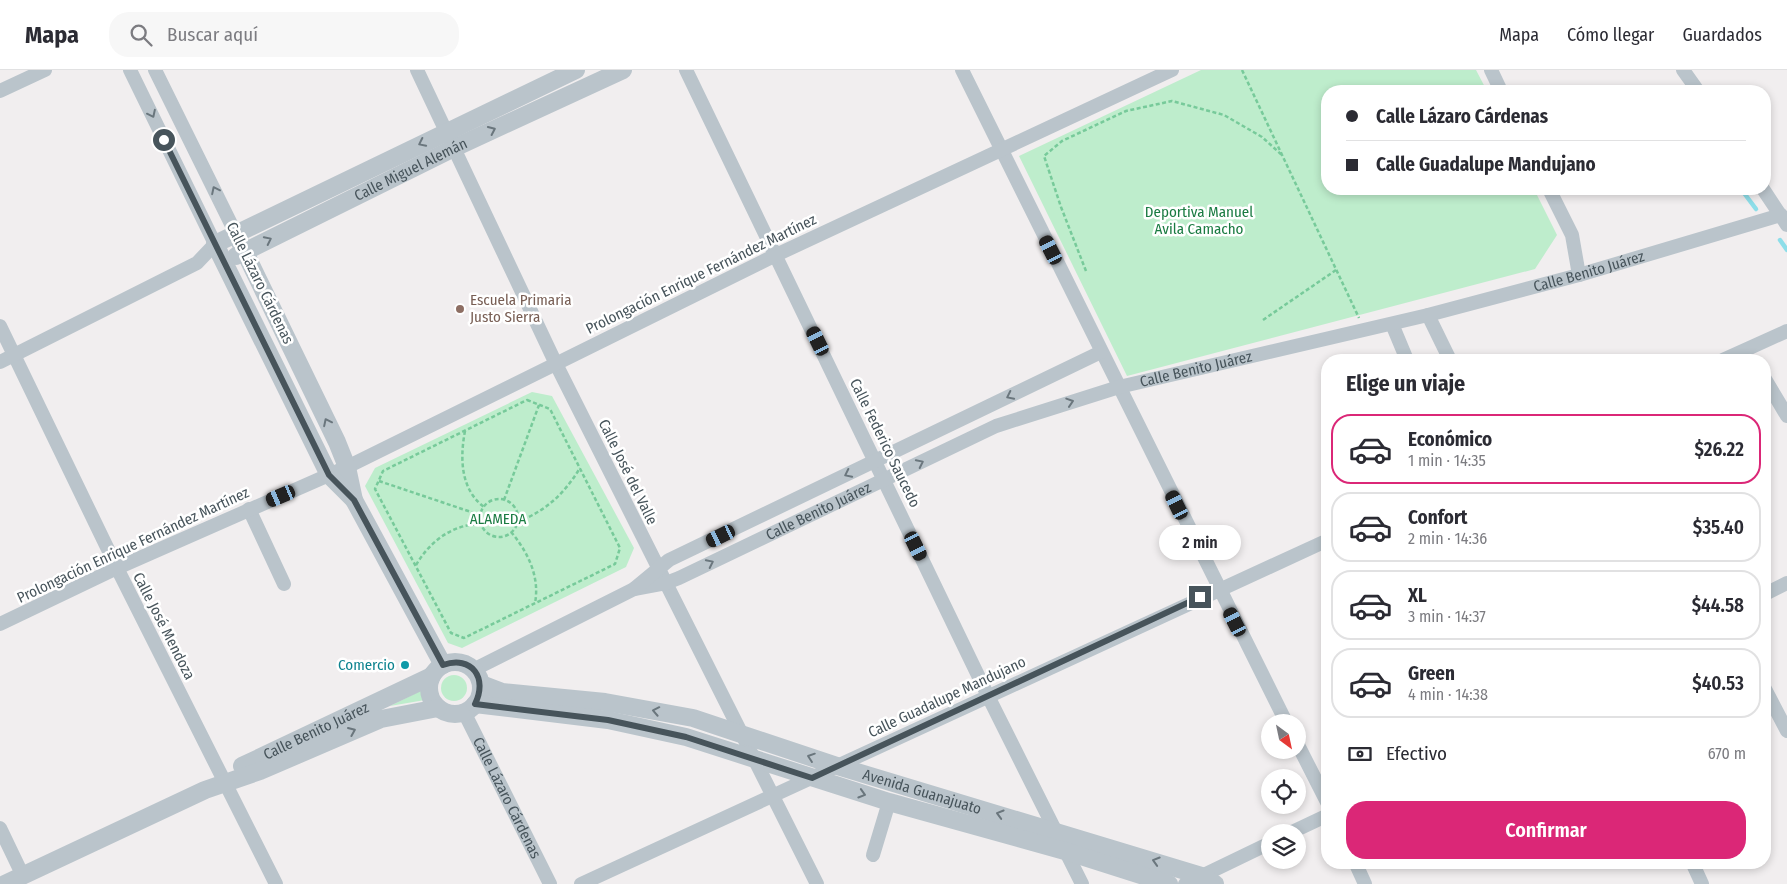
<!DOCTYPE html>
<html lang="es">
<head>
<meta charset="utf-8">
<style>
	:root { --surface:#fff; --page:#f7f7f7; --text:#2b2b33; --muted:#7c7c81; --line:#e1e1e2; --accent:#db2777 }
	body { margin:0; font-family:"Fira Sans Condensed",sans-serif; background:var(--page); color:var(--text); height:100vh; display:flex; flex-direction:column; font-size:19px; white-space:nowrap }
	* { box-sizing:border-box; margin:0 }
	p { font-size:16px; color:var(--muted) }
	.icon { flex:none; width:28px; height:28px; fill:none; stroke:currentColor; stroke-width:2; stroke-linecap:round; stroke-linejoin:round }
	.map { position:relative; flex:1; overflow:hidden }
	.drawer { position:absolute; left:1321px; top:284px; width:450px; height:515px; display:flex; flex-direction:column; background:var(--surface); border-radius:20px; box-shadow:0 2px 8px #0003 }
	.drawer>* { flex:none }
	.guide { position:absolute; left:1321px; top:15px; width:450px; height:110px; border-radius:20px; box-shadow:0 2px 8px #0003; display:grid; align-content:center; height:110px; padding:0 25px; background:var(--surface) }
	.needle { width:32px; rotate:147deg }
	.tools { position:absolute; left:1261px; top:644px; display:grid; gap:10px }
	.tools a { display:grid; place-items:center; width:45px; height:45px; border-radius:50%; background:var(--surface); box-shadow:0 2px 8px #0003; font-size:25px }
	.end { position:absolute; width:22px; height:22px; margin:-11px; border:6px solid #47545b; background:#fff; box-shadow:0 0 0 2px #fff }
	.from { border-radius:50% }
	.bubble { position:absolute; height:35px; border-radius:18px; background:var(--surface); box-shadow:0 2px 8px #0003; font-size:16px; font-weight:600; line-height:35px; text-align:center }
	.car { position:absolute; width:15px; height:30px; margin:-15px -8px; border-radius:6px; box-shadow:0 0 4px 1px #0007; background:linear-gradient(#222 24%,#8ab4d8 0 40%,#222 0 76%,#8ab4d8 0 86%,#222 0) }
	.guide b { display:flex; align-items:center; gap:18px; height:48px; font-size:19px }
	.guide b+b { border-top:1px solid var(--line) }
	.guide i { width:12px; height:12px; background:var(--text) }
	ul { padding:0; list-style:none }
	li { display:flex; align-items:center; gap:15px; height:70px; margin:0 10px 8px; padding:0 15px; border:2px solid var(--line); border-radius:20px }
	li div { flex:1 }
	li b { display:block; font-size:19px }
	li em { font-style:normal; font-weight:600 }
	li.on { border-color:var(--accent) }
	li>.icon { width:45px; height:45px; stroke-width:1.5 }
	h2 { padding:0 25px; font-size:22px; line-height:60px }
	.pay { display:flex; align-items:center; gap:12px; height:55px; padding:0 25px; font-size:19px }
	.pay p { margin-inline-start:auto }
	.action { display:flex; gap:10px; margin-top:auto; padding:10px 25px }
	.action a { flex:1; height:58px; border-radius:20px; background:var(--accent); color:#fff; font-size:20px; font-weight:600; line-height:58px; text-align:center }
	header { display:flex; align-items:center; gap:30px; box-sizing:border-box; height:70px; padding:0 25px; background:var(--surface); border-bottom:1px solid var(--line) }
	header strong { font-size:24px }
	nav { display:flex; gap:28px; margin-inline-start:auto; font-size:18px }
	.search { width:350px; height:45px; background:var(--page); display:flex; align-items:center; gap:12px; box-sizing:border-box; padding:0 18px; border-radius:20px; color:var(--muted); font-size:19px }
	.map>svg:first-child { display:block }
</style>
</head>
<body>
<header>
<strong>Mapa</strong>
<div class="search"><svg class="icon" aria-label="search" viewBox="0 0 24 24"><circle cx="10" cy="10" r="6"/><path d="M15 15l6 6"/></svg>Buscar aquí</div>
<nav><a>Mapa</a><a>Cómo llegar</a><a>Guardados</a></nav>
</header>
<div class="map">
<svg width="1787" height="814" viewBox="0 0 1787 814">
	<rect width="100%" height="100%" fill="#f1eeef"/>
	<!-- green -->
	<g fill="#beedcc">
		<polygon points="1201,0 1476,0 1487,21 1328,21 1328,119 1534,119 1557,165 1535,199 1127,306 1019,86"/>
		<polygon points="532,322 552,326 634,478 626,497 462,578 448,573 365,416 375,398"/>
		<circle cx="454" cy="618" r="13"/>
		<polygon points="422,620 425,630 390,636"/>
	</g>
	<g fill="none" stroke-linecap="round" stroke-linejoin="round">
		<!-- stream -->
		<g stroke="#8ddee9" stroke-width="4.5">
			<polyline points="1741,119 1756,139"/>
			<polyline points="1780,170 1787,180"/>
		</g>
		<!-- path -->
		<g stroke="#77ca9a" stroke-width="2.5" stroke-dasharray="4 2.5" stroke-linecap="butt">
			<polyline points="1242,0 1359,248"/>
			<polyline points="1086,201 1061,137 1044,86 1062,71 1126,41 1172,31 1224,45 1262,67 1283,86"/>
			<polyline points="1263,250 1336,200"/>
			<polygon points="527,330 550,339 620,478 615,494 464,568 451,563 375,419 383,401"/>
			<path d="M465 361C460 387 460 419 484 437"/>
			<polyline points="379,411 480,445"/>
			<circle cx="499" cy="448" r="19"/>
			<polyline points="504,430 539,335"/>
			<path d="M517 452C546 441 564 424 580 398"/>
			<path d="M511 462C528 482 540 507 535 533"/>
			<path d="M416 495C430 471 453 454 481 454"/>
		</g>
		<!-- minor -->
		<g stroke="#bac4cb" stroke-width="14">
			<polyline points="155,0 236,164"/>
			<polyline points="417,0 556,294 817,814"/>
			<polyline points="686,0 988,626 1082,814"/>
			<polyline points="962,0 1286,652"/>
			<polyline points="1491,0 1501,21"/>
			<polyline points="1683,0 1698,21"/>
			<polyline points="0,21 45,0"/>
			<polyline points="1549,119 1572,165 1579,205"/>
			<polyline points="1763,119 1787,155"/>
			<polyline points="1428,245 1450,290"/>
			<polyline points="1392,254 1407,290"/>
			<polyline points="0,256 117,498 276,814"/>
			<polyline points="1723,290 1787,261"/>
			<polyline points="0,292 197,193 215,174 130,0"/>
			<polyline points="1765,309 1787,346"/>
			<polyline points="249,439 284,514"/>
			<path id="s1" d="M634 519 666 513 679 508 996 356 1119 317 1428 245 1579 205 1781 145"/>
			<polyline points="1765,524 1787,513"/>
			<polyline points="0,554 117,498 347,397 776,185 1172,0"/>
			<polyline points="473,600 634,519 669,490 1101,282"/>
			<polyline points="1765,619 1787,661"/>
			<path id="s2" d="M464 642 550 814"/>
			<polyline points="1298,675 1328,734"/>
			<polyline points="0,758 23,806"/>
			<polyline points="1292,762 1328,745"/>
			<polyline points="873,785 889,732"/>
			<polyline points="1355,792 1365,814"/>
			<polyline points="1692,792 1702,814"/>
			<polyline points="581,814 1328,470"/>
			<polyline points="1185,814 1270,773"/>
		</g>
		<!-- tertiary -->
		<g stroke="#bac4cb" stroke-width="18">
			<polyline points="236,164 337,372 347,397 354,430 443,595"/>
			<path id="s3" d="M236 186 454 78 623 0"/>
			<polyline points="354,430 329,405 215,174 576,0"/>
			<circle cx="455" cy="618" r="26"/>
			<path id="s4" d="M481 614 502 622 605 632 693 648 837 696 1202 806 1215 814"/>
			<polyline points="475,634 608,650 686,667 889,732 1065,781 1169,814"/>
			<path id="s5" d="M242 696 432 606"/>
			<polyline points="5,814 205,720 260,701 381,649 438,638"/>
		</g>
	</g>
	<!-- one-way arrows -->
	<defs><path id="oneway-chevron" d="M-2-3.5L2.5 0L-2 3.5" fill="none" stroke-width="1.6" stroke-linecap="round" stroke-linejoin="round" transform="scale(1.25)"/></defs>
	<g stroke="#6a767d">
		<use href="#oneway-chevron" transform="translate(152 44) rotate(64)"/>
		<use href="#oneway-chevron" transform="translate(492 60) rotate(-25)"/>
		<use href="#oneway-chevron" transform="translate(422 73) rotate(154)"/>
		<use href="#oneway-chevron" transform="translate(215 120) rotate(-116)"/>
		<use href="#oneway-chevron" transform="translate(268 170) rotate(-26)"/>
		<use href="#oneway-chevron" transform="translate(1010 326) rotate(154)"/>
		<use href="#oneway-chevron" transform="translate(1070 332) rotate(-18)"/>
		<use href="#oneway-chevron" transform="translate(327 352) rotate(-116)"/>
		<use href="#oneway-chevron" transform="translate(920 393) rotate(-26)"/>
		<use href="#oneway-chevron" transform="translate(848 404) rotate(154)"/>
		<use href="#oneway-chevron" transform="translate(710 493) rotate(-26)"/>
		<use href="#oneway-chevron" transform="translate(656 641) rotate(-169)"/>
		<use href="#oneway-chevron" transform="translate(352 661) rotate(-23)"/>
		<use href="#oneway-chevron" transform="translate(811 687) rotate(-161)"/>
		<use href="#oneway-chevron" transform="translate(862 724) rotate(17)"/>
		<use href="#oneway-chevron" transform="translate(1000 744) rotate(-164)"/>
		<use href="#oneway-chevron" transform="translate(1156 791) rotate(-163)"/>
	</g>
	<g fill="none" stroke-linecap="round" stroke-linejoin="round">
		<!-- route -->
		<path stroke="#47545b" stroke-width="6" d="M164 70 329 405 354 430 443 595C472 585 488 608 475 634L608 650 686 667 812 708 1200 527"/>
	</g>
	<!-- markers -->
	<circle fill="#8d6e63" stroke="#fff" stroke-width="2" cx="460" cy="239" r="5"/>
	<circle fill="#0f9aa8" stroke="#fff" stroke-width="2" cx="405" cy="595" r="5"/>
	<g text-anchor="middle" stroke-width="5" stroke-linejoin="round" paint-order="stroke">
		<!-- street labels -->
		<g font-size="15" fill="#47545b" stroke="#fff">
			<text dy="5" stroke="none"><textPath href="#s3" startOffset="195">Calle Miguel Alemán</textPath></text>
			<text dy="5" stroke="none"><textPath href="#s1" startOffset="1011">Calle Benito Juárez</textPath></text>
			<text transform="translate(701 204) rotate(-26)" y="5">Prolongación Enrique Fernández Martínez</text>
			<text transform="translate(260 213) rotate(64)" y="5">Calle Lázaro Cárdenas</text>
			<text dy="5" stroke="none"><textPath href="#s1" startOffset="606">Calle Benito Juárez</textPath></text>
			<text transform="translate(885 373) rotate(64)" y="5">Calle Federico Saucedo</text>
			<text transform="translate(628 402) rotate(64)" y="5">Calle José del Valle</text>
			<text dy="5" stroke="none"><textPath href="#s1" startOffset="201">Calle Benito Juárez</textPath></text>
			<text transform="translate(133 475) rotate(-25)" y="5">Prolongación Enrique Fernández Martínez</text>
			<text transform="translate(164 556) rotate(63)" y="5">Calle José Mendoza</text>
			<text transform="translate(947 627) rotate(-25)" y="5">Calle Guadalupe Mandujano</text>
			<text dy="5" stroke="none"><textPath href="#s5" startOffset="82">Calle Benito Juárez</textPath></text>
			<text dy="5" stroke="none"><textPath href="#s4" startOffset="456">Avenida Guanajuato</textPath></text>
			<text dy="5" stroke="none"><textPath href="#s2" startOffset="96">Calle Lázaro Cárdenas</textPath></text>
		</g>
		<!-- park labels -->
		<g font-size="15" fill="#1a7b42" stroke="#fff">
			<text x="1199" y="147">Deportiva Manuel<tspan x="1199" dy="17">Avila Camacho</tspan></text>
			<text x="498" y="454">ALAMEDA</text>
		</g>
		<!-- education labels -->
		<g font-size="15" fill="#785e54" stroke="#fff" text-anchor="start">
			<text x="470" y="235">Escuela Primaria<tspan x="470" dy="17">Justo Sierra</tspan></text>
		</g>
		<!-- culture labels -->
		<g font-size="15" fill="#0d838f" stroke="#fff" text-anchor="end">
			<text x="395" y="600">Comercio</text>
		</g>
	</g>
</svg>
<div class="tools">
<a><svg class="needle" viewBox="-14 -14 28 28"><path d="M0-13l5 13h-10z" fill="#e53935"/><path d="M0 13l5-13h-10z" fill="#7c7c81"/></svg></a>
<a><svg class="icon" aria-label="locate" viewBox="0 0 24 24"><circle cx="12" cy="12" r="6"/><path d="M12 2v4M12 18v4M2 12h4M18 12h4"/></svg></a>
<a><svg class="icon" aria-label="layers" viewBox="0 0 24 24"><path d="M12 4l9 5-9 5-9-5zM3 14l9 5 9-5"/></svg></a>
</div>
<i class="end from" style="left:164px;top:70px"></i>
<i class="end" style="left:1200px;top:527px"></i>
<div class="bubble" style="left:1159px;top:455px;width:82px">2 min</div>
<i class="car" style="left:1051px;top:180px;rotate:333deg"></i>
<i class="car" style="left:818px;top:271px;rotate:334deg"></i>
<i class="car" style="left:281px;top:426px;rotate:247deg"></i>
<i class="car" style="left:1177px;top:435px;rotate:334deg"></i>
<i class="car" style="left:721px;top:466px;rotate:244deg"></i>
<i class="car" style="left:916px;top:476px;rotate:154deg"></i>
<i class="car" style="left:1235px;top:552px;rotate:333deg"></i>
<div class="guide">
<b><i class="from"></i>Calle Lázaro Cárdenas</b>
<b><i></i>Calle Guadalupe Mandujano</b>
</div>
<section class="drawer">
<h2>Elige un viaje</h2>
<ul>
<li class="on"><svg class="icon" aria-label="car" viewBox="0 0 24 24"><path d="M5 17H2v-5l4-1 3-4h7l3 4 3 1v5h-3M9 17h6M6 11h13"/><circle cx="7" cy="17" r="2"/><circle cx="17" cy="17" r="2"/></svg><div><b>Económico</b><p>1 min · 14:35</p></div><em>$26.22</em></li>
<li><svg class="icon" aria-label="car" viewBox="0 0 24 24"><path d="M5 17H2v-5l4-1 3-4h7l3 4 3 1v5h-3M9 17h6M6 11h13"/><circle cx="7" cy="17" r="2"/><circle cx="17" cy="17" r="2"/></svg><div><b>Confort</b><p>2 min · 14:36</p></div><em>$35.40</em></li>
<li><svg class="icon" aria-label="car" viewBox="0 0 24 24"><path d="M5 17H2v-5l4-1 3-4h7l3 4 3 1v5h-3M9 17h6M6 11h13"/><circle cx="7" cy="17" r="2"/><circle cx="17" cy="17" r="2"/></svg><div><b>XL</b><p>3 min · 14:37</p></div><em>$44.58</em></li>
<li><svg class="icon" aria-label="car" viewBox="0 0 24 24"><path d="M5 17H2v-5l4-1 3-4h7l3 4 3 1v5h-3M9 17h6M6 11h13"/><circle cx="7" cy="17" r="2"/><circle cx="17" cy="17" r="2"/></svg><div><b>Green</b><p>4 min · 14:38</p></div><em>$40.53</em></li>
</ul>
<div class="pay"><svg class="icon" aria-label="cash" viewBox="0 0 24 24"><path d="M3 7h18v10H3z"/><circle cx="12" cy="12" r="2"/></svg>Efectivo<p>670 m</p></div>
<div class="action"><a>Confirmar</a></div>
</section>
</div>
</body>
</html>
